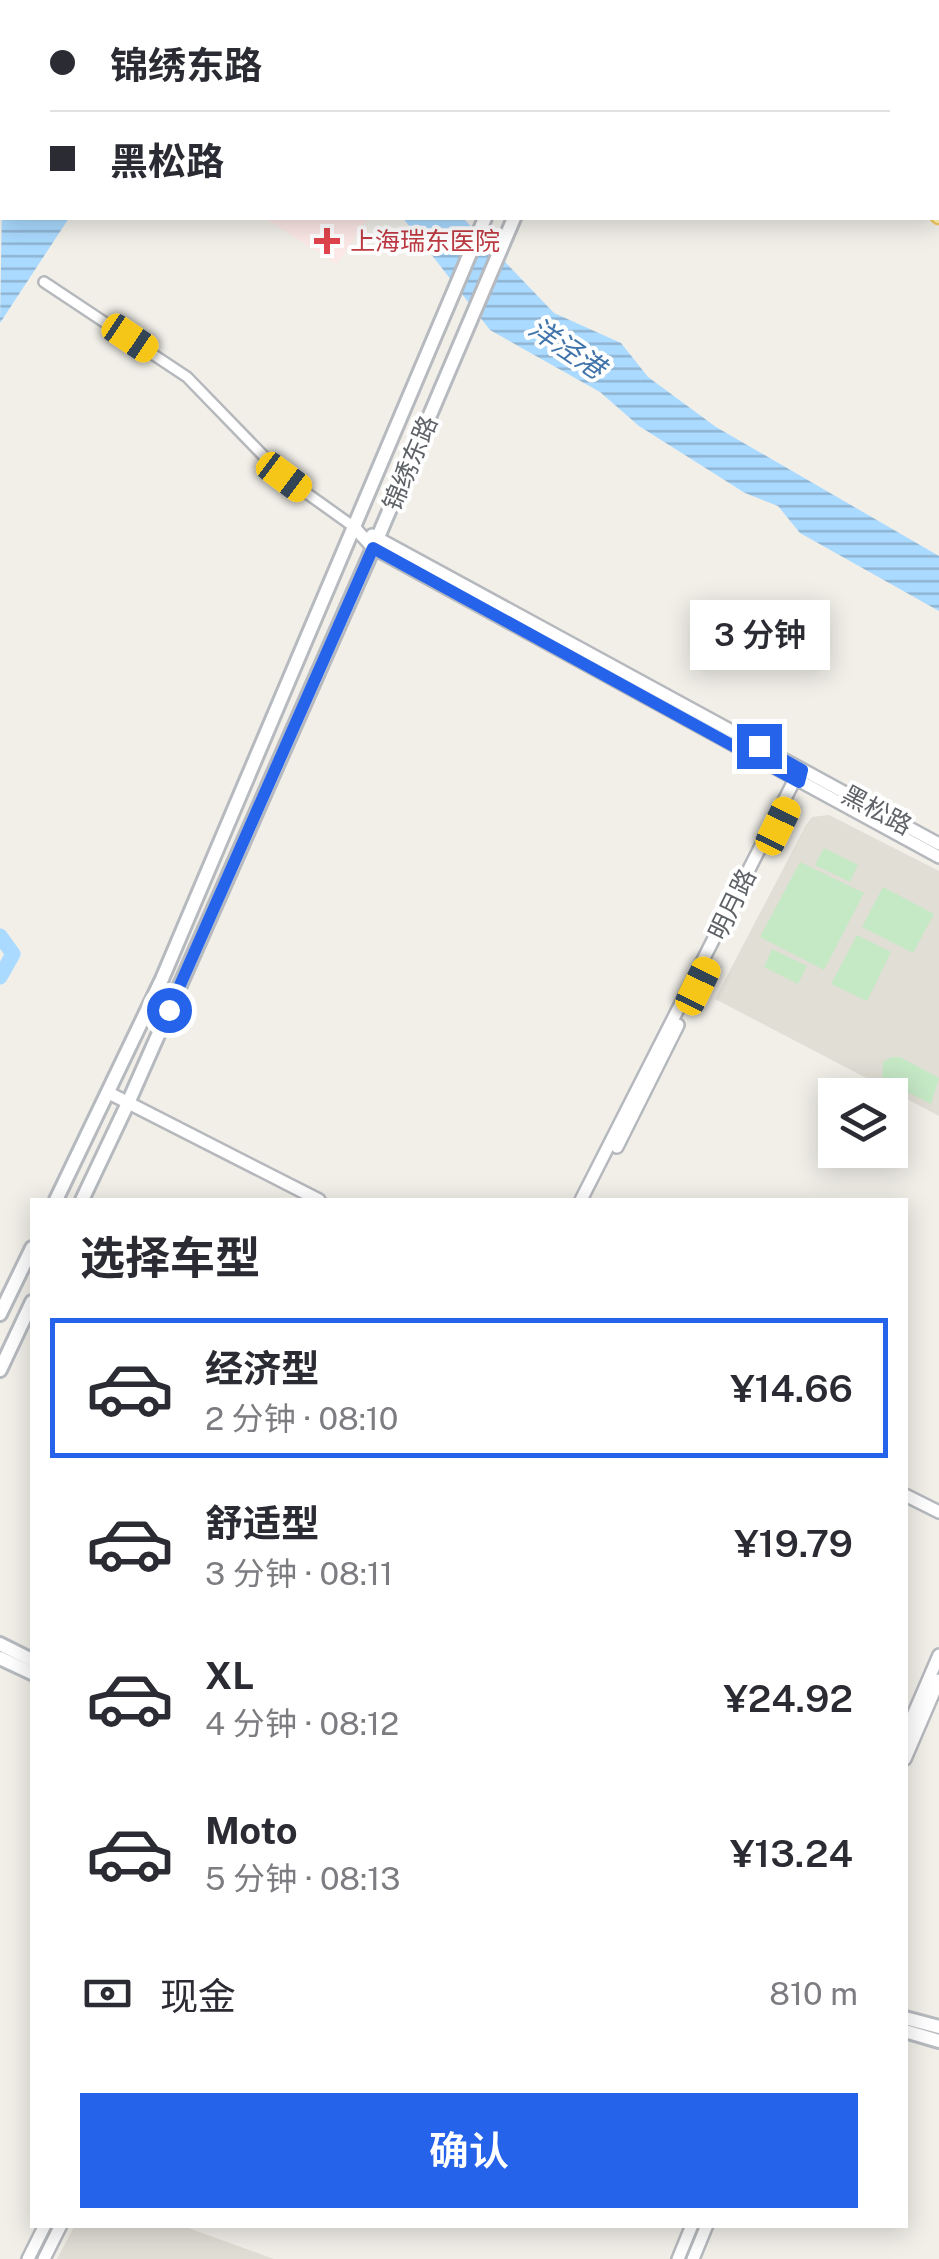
<!DOCTYPE html>
<html lang="zh">
<head>
<meta charset="utf-8">
<style>
	:root { --surface:#fff; --page:#f2f2f3; --text:#2b2b33; --muted:#7c7c81; --line:#e1e1e2; --accent:#2563eb }
	body { margin:0; font-family:"Public Sans","Noto Sans SC",sans-serif; background:var(--page); color:var(--text); height:100vh; display:flex; flex-direction:column; font-size:38px; white-space:nowrap }
	* { box-sizing:border-box; margin:0 }
	p { font-size:32px; color:var(--muted) }
	.icon { flex:none; width:55px; height:55px; fill:none; stroke:currentColor; stroke-width:2; stroke-linecap:round; stroke-linejoin:round }
	.map { position:relative; flex:1; overflow:hidden }
	.side { position:absolute; left:30px; top:1198px; width:878px; height:1030px; display:flex; flex-direction:column; background:var(--surface); border-radius:0px; box-shadow:0 5px 25px #0003 }
	.side>* { flex:none }
	.guide { position:absolute; left:0px; top:0px; width:940px; height:220px; box-shadow:0 5px 25px #0003; display:grid; align-content:center; height:220px; padding:0 50px; background:var(--surface) }
	.controls { position:absolute; left:818px; top:1078px; display:grid; gap:20px }
	.controls a { display:grid; place-items:center; width:90px; height:90px; border-radius:0px; background:var(--surface); box-shadow:0 5px 25px #0003; font-size:50px }
	.end { position:absolute; width:45px; height:45px; margin:-22px; border:12px solid #2563eb; background:#fff; box-shadow:0 0 0 5px #fff }
	.from { border-radius:50% }
	.bubble { position:absolute; height:70px; border-radius:0px; background:var(--surface); box-shadow:0 5px 25px #0003; font-size:32px; font-weight:600; line-height:70px; text-align:center }
	.car { position:absolute; width:30px; height:60px; margin:-30px -15px; border-radius:12px; box-shadow:0 0 8px 2px #0007; background:linear-gradient(#f5c518 24%,#345 0 40%,#f5c518 0 76%,#345 0 86%,#f5c518 0) }
	.guide b { display:flex; align-items:center; gap:35px; height:95px; font-size:38px }
	.guide b+b { border-top:2px solid var(--line) }
	.guide i { width:25px; height:25px; background:var(--text) }
	ul { padding:0; list-style:none }
	li { display:flex; align-items:center; gap:30px; height:140px; margin:0 20px 15px; padding:0 30px; border:5px solid transparent; border-radius:0px }
	li div { flex:1 }
	li b { display:block; font-size:38px }
	li em { font-style:normal; font-weight:600 }
	li.active { border-color:var(--accent) }
	li>.icon { width:90px; height:90px; stroke-width:1.5 }
	h2 { padding:0 50px; font-size:45px; line-height:120px }
	.pay { display:flex; align-items:center; gap:25px; height:110px; padding:0 50px; font-size:38px }
	.pay p { margin-inline-start:auto }
	.action { display:flex; gap:20px; margin-top:auto; padding:20px 50px }
	.action a { flex:1; height:115px; border-radius:0px; background:var(--accent); color:#fff; font-size:40px; font-weight:600; line-height:115px; text-align:center }
	.map>svg:first-child { display:block }
</style>
</head>
<body>
<div class="map">
<svg width="939" height="2259" viewBox="0 0 939 2259">
	<defs>
		<pattern id="water-rules" width="6" height="5" patternUnits="userSpaceOnUse" patternTransform="scale(2.5)"><rect width="6" height="5" fill="#aadaff"/><path d="M0 2.5h6" fill="none" stroke="#8eb4d2"/></pattern>
	</defs>
	<rect width="100%" height="100%" fill="#f1efe8"/>
	<!-- commercial -->
	<polygon fill="#fef7e0" points="334,0 506,0 509,2 333,2"/>
	<!-- education -->
	<g fill="#e1ded6">
		<polygon points="829,815 939,871 939,1116 715,999 806,825 812,817"/>
		<polygon points="75,2225 180,2225 274,2259 57,2259"/>
	</g>
	<!-- medical -->
	<polygon fill="#fce8e6" points="264,218 368,218 337,264"/>
	<!-- green -->
	<g fill="#c5e8c5">
		<polygon points="824,848 858,865 850,882 815,865"/>
		<polygon points="800,862 864,893 824,970 760,937"/>
		<polygon points="883,887 934,914 913,953 862,927"/>
		<polygon points="857,935 891,952 867,1001 831,984"/>
		<polygon points="772,949 807,966 798,984 764,967"/>
		<polygon points="892,1057 900,1057 939,1078 931,1104 882,1079 883,1062"/>
	</g>
	<!-- water -->
	<g fill="url(#water-rules)">
		<polygon points="0,0 202,0 2,2 2,28"/>
		<polygon points="2,206 2,218 69,218 0,323"/>
		<polygon points="403,218 463,218 554,313 621,343 648,377 716,427 939,556 939,611 800,533 778,506 745,493 639,426 600,392 490,330"/>
	</g>
	<g fill="none" stroke-linecap="round" stroke-linejoin="round">
		<!-- river -->
		<polyline stroke="#aadaff" stroke-width="15" points="0,936 13,954 0,977"/>
		<defs>
			<polyline id="minor" points="44,282 187,377 284,477 354,527"/>
			<g id="tertiary">
				<polyline points="354,527 373,548 939,857"/>
				<polyline points="372,535 939,844"/>
				<polyline points="109,1093 319,1200"/>
				<polyline points="617,1147 678,1025"/>
				<polyline points="581,1200 796,777"/>
				<polyline points="905,1495 939,1512"/>
				<polyline points="905,1734 939,1655"/>
				<polyline points="905,1759 939,1680"/>
				<polyline points="28,2259 45,2225"/>
				<polyline points="44,2259 61,2225"/>
				<polyline points="678,2259 692,2225"/>
				<polyline points="693,2259 707,2225"/>
			</g>
			<g id="secondary">
				<polyline points="537,0 538,2"/>
				<polyline points="56,1200 162,979 485,218"/>
				<polyline points="82,1200 128,1103 378,537 514,218"/>
				<polyline points="0,1314 32,1248"/>
				<polyline points="0,1370 32,1302"/>
				<polyline points="0,1644 32,1660"/>
				<polyline points="0,1658 32,1673"/>
				<polyline points="905,2018 939,2027"/>
				<polyline points="905,2031 939,2041"/>
			</g>
			<g id="primary">
				<polyline points="545,0 548,2"/>
				<polyline points="639,0 642,2"/>
				<polyline points="938,158 939,159"/>
				<polyline points="938,215 939,216"/>
			</g>
			<g id="trunk">
				<polyline points="601,0 605,2"/>
				<polyline points="938,180 939,181"/>
				<polyline points="938,197 939,197"/>
			</g>
		</defs>
		<!-- minor casing -->
		<use href="#minor" stroke="#b5b8bc" stroke-width="14"/>
		<!-- tertiary casing -->
		<use href="#tertiary" stroke="#b5b8bc" stroke-width="16"/>
		<!-- secondary casing -->
		<use href="#secondary" stroke="#b6babf" stroke-width="18"/>
		<!-- primary casing -->
		<use href="#primary" stroke="#f2c960" stroke-width="19"/>
		<!-- trunk casing -->
		<use href="#trunk" stroke="#f9ab00" stroke-width="20"/>
		<!-- minor -->
		<use href="#minor" stroke="#fff" stroke-width="9"/>
		<!-- tertiary -->
		<use href="#tertiary" stroke="#fff" stroke-width="11"/>
		<!-- secondary -->
		<use href="#secondary" stroke="#fff" stroke-width="12"/>
		<!-- primary -->
		<use href="#primary" stroke="#fff2af" stroke-width="14"/>
		<!-- trunk -->
		<use href="#trunk" stroke="#feeaa1" stroke-width="15"/>
		<defs>
			<polyline id="trunk-bridge" points="573,0 577,2"/>
		</defs>
		<!-- trunk-bridge casing -->
		<use href="#trunk-bridge" stroke="#f9ab00" stroke-width="20" stroke-linecap="butt"/>
		<!-- trunk-bridge -->
		<use href="#trunk-bridge" stroke="#feeaa1" stroke-width="15"/>
	</g>
	<g fill="none" stroke-linecap="round" stroke-linejoin="round">
		<!-- route -->
		<polyline stroke="#2563eb" stroke-width="12" points="169,1010 373,548 799,782 802,770 759,746"/>
	</g>
	<!-- markers -->
	<path fill="#e0444e" stroke="#fff" stroke-width="4" d="M322 226h10v10h10v10h-10v10h-10v-10h-10v-10h10z"/>
	<g text-anchor="middle" stroke-width="8" stroke-linejoin="round" paint-order="stroke">
		<!-- health labels -->
		<g font-size="25" fill="#be3a42" stroke="#fff" text-anchor="start">
			<text x="350" y="250">上海瑞东医院</text>
		</g>
		<!-- street labels -->
		<g font-size="25" fill="#5f6368" stroke="#fff">
			<text transform="translate(410 463) rotate(-67)" y="9">锦绣东路</text>
			<text transform="translate(877 810) rotate(28)" y="9">黑松路</text>
			<text transform="translate(732 904) rotate(-64)" y="9">明月路</text>
		</g>
		<!-- water labels -->
		<g font-size="28" font-style="italic" fill="#4174aa" stroke="#fff">
			<text transform="translate(567 348) rotate(34)" y="10">洋泾港</text>
		</g>
	</g>
</svg>
<div class="controls">
<a><svg class="icon" aria-label="layers" viewBox="0 0 24 24"><path d="M12 4l9 5-9 5-9-5zM3 14l9 5 9-5"/></svg></a>
</div>
<i class="end from" style="left:169px;top:1010px"></i>
<i class="end" style="left:759px;top:746px"></i>
<div class="bubble" style="left:690px;top:600px;width:140px">3 分钟</div>
<i class="car" style="left:130px;top:338px;rotate:124deg"></i>
<i class="car" style="left:284px;top:477px;rotate:127deg"></i>
<i class="car" style="left:778px;top:826px;rotate:26deg"></i>
<i class="car" style="left:698px;top:986px;rotate:26deg"></i>
<div class="guide">
<b><i class="from"></i>锦绣东路</b>
<b><i></i>黑松路</b>
</div>
<section class="side">
<h2>选择车型</h2>
<ul>
<li class="active"><svg class="icon" aria-label="car" viewBox="0 0 24 24"><path d="M5 17H2v-5l4-1 3-4h7l3 4 3 1v5h-3M9 17h6M6 11h13"/><circle cx="7" cy="17" r="2"/><circle cx="17" cy="17" r="2"/></svg><div><b>经济型</b><p>2 分钟 · 08:10</p></div><em>¥14.66</em></li>
<li><svg class="icon" aria-label="car" viewBox="0 0 24 24"><path d="M5 17H2v-5l4-1 3-4h7l3 4 3 1v5h-3M9 17h6M6 11h13"/><circle cx="7" cy="17" r="2"/><circle cx="17" cy="17" r="2"/></svg><div><b>舒适型</b><p>3 分钟 · 08:11</p></div><em>¥19.79</em></li>
<li><svg class="icon" aria-label="car" viewBox="0 0 24 24"><path d="M5 17H2v-5l4-1 3-4h7l3 4 3 1v5h-3M9 17h6M6 11h13"/><circle cx="7" cy="17" r="2"/><circle cx="17" cy="17" r="2"/></svg><div><b>XL</b><p>4 分钟 · 08:12</p></div><em>¥24.92</em></li>
<li><svg class="icon" aria-label="car" viewBox="0 0 24 24"><path d="M5 17H2v-5l4-1 3-4h7l3 4 3 1v5h-3M9 17h6M6 11h13"/><circle cx="7" cy="17" r="2"/><circle cx="17" cy="17" r="2"/></svg><div><b>Moto</b><p>5 分钟 · 08:13</p></div><em>¥13.24</em></li>
</ul>
<div class="pay"><svg class="icon" aria-label="cash" viewBox="0 0 24 24"><path d="M3 7h18v10H3z"/><circle cx="12" cy="12" r="2"/></svg>现金<p>810 m</p></div>
<div class="action"><a>确认</a></div>
</section>
</div>
</body>
</html>
